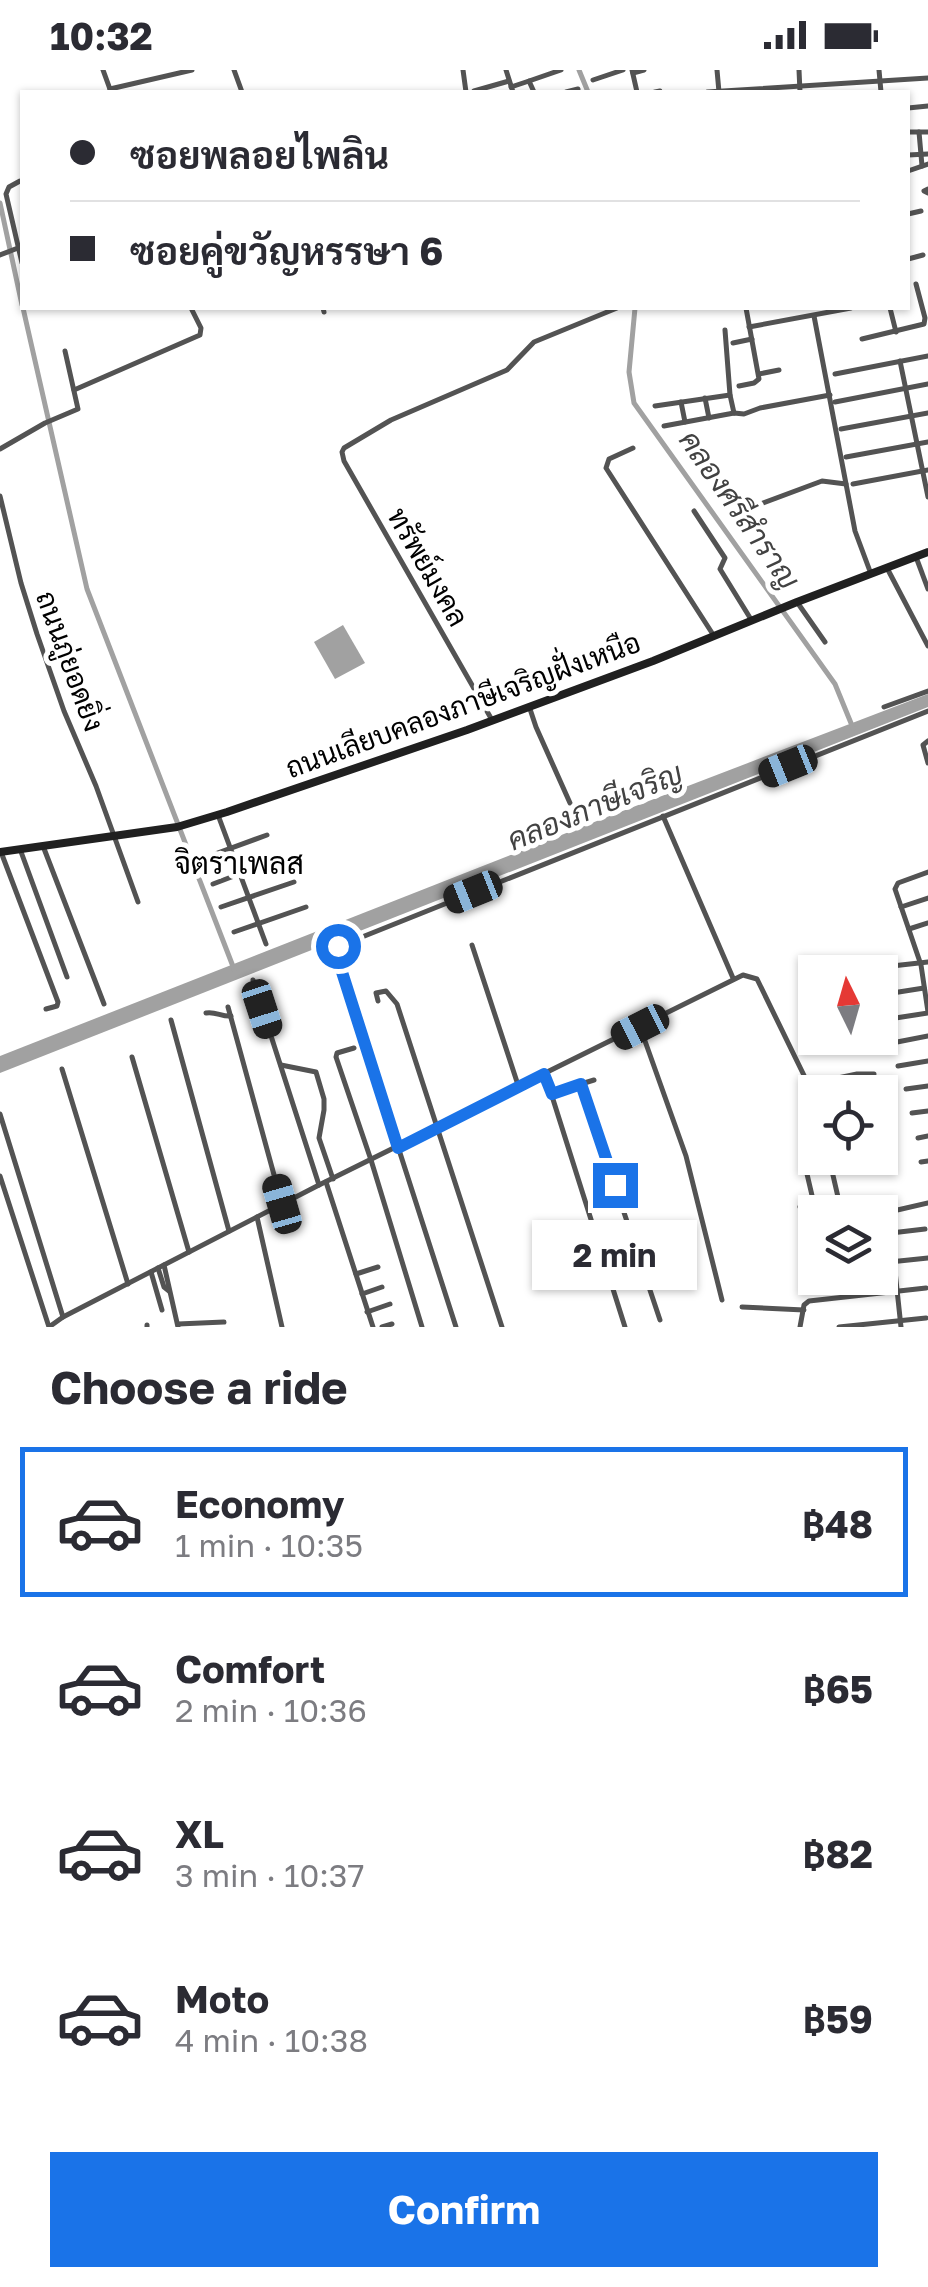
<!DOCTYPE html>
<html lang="en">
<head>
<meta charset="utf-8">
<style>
	:root { --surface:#fff; --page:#f2f2f3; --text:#2b2b33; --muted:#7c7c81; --line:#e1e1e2; --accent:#1a73e8 }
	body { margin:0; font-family:"Golos Text",Sarabun,sans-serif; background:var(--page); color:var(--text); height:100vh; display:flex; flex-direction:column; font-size:38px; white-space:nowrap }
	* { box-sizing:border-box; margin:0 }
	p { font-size:32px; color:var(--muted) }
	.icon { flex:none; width:55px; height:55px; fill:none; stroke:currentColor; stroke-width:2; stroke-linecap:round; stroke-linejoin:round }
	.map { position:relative; height:1257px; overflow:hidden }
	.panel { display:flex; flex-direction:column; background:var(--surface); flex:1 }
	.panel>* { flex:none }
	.top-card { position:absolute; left:20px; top:20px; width:890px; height:220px; border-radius:0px; box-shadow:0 2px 8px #0004; display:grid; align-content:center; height:220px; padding:0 50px; background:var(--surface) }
	.needle { width:65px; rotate:355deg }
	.fabs { position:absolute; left:798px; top:885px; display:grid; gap:20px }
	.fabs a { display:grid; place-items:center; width:100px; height:100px; border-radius:0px; background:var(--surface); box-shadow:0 2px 8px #0004; font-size:50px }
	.end { position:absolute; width:45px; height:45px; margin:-22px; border:12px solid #1a73e8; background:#fff; box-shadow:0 0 0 5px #fff }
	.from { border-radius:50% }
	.bubble { position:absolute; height:70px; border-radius:0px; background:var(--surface); box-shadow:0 2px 8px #0004; font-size:32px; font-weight:700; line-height:70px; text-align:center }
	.car { position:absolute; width:30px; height:60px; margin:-30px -15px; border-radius:12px; box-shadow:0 0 8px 2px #0007; background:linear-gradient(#222 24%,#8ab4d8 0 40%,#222 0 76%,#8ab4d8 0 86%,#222 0) }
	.top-card b { display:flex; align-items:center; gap:35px; height:95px; font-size:38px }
	.top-card b+b { border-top:2px solid var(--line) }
	.top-card i { width:25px; height:25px; background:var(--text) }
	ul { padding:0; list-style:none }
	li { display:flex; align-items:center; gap:30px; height:150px; margin:0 20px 15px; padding:0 30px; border:5px solid transparent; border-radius:0px }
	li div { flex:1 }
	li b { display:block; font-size:38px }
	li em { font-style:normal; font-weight:700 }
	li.on { border-color:var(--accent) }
	li>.icon { width:90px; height:90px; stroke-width:1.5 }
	h2 { padding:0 50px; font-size:45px; line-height:120px }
	.button { display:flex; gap:20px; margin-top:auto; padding:20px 50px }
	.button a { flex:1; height:115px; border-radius:0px; background:var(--accent); color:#fff; font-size:40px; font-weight:700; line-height:115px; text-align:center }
	.status { display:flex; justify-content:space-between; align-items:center; height:70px; padding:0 50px; background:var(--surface); direction:ltr }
	.status svg { height:28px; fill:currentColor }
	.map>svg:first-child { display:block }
</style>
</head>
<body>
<div class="status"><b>10:32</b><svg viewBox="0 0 49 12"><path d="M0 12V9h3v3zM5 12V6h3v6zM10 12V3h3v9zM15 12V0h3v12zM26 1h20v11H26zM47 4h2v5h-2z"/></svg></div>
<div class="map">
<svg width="928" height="1257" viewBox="0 0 928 1257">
	<rect width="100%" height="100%" fill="#fff"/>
	<!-- water -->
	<g fill="#a1a1a1">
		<polygon points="343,555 365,593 335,609 314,572"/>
		<polygon points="928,624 928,637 0,1003 0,986 607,747"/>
	</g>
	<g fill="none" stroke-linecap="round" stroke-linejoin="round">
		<!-- canal -->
		<g stroke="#a1a1a1" stroke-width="5">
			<polyline points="579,0 588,22"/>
			<polyline points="0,133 22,235"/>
			<polyline points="23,238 87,519 234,899"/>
			<polyline points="635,238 629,302 634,333 835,614 853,658"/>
		</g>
		<!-- minor -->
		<g stroke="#535353" stroke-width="5">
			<polyline points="103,0 111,22"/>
			<polyline points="234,0 242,22"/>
			<polyline points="463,0 466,22"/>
			<polyline points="506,0 513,22"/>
			<polyline points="632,0 637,22"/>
			<polyline points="717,0 719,22"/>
			<polyline points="799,0 800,22"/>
			<polyline points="879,0 881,22"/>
			<polyline points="633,3 644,0"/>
			<polyline points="593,10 623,0"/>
			<polyline points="529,11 561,0"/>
			<polyline points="511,17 529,11 534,22"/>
			<polyline points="110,19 192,0"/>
			<polyline points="474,21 509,11"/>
			<polyline points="566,22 578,19"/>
			<polyline points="655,22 660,21"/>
			<polyline points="707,22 928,8"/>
			<polyline points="908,38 928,36"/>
			<polyline points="908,62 928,62"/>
			<polyline points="919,62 922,96"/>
			<polyline points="908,85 928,84"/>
			<polyline points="908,101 928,94"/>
			<polyline points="20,111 9,117 6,124 22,193"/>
			<polyline points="928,119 924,121 928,123"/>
			<polyline points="908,144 921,141"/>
			<polyline points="0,185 18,178"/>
			<polyline points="908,189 923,185"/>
			<polyline points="323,238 324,242"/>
			<polyline points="890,238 896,262"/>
			<polyline points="814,246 855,461 871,504"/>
			<polyline points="749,257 851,238"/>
			<polyline points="725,260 730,325 734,343"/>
			<polyline points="862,269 924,254 925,248 916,214"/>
			<polyline points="733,273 752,269"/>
			<polyline points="900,291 928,427"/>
			<polyline points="759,304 779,300"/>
			<polyline points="835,304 928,286"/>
			<polyline points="739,316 754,313 759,309 746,238"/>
			<polyline points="74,320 200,265 201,258 191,238"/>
			<polyline points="705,328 709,348"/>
			<polyline points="681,332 685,352"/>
			<polyline points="835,332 928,314"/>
			<polyline points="655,336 730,325"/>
			<polyline points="664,356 734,343 744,344 760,338 830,325"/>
			<polyline points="841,359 928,343"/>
			<polyline points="633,378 609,389 606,398 714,566"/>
			<polyline points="0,379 45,353 78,339 65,281"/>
			<polyline points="846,387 928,372"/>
			<polyline points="853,414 928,400"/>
			<polyline points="0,426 21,513 37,564 64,641 96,716 138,832"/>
			<polyline points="747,439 822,411 846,414"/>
			<polyline points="694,441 725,488 720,499 752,551"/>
			<polyline points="916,487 928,519"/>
			<polyline points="887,498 928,576"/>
			<polyline points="797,532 825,572"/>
			<polyline points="529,636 536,657 570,733"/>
			<polyline points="884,637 928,621"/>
			<polyline points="492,650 344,391 342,382 344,378 391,350 507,300 534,272 617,238"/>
			<polyline points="928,671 923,675 928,693"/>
			<polyline points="218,745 266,874"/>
			<polyline points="663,746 733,908"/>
			<polyline points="43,776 104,934"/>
			<polyline points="20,779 67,907"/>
			<polyline points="1,782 58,932 57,936 46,939"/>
			<polyline points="204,788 267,765"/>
			<polyline points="928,802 898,813 895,819 921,895 928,942"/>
			<polyline points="213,814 281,788"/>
			<polyline points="221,837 294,812"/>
			<polyline points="901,837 928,828"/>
			<polyline points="909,859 928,853"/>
			<polyline points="234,862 306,837"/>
			<polyline points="472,875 519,1018"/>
			<polyline points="892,896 928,892"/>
			<polyline points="253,910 319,1115"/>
			<polyline points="886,924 924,918"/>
			<polyline points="378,931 376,923 386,921 397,934 502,1257"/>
			<polyline points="228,937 282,1134"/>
			<path d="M206 943C215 941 222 947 231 946"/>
			<polyline points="889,949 928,943"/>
			<polyline points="171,950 229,1161"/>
			<polyline points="640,957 686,1086 722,1230"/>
			<polyline points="892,973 928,966"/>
			<polyline points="354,978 337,983 336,987 371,1090 422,1257"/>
			<polyline points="132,987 189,1182"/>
			<polyline points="281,995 316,1002 324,1029 324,1040 319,1068 333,1109"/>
			<polyline points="898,996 928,991"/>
			<polyline points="62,999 128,1214"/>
			<polyline points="545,1004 625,1257"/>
			<polyline points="581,1014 594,1010"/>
			<polyline points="809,1014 857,1004 874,1004"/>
			<polyline points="906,1019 928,1016"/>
			<polyline points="551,1023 581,1014 660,1250"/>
			<polyline points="912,1043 928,1041"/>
			<polyline points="0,1044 63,1247"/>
			<polyline points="918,1068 928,1066"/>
			<polyline points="829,1088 838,1127 846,1142"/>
			<polyline points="921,1092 928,1091"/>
			<polyline points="807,1104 814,1134"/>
			<polyline points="0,1106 49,1257 63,1247 319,1115 743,905 757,909 815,1028"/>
			<polyline points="326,1112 373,1257"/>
			<polyline points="800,1137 838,1127"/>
			<polyline points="880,1144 928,1133"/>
			<polyline points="257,1147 282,1257"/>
			<polyline points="890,1154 901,1257"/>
			<polyline points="891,1163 925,1159"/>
			<polyline points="801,1164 815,1160"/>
			<polyline points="880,1193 928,1188"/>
			<polyline points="164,1195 178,1257"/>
			<polyline points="158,1198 164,1217 169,1221"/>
			<polyline points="814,1201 815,1200"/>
			<polyline points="151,1202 162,1240"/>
			<polyline points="356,1204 378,1197"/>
			<polyline points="362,1224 382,1217"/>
			<polyline points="742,1237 804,1240"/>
			<polyline points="367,1242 390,1234"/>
			<polyline points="178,1254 224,1252"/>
			<polyline points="147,1255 147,1257"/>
			<polyline points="382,1257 392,1254"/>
			<polyline points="456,1257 336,884 337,877 928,641"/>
			<polyline points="800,1257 804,1235 809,1231 926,1218"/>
			<polyline points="839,1257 926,1248"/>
		</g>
		<!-- secondary -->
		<polyline stroke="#202020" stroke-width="8" points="0,782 177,757 227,742 467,660 653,591 797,532 928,482"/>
	</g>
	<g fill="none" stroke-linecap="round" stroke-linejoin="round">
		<!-- route -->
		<polyline stroke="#1a73e8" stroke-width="12" points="338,876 335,880 398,1078 544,1004 552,1024 581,1014 615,1115"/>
	</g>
	<g text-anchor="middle" stroke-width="10" stroke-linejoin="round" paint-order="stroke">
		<!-- street labels -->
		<g font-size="28" fill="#000" stroke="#fff">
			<text transform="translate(428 497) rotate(60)" y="10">ทรัพย์มงคล</text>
			<text transform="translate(70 591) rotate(70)" y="10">ถนนภู่ยอดยิ่ง</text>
			<text transform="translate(463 635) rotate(-20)" y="10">ถนนเลียบคลองภาษีเจริญฝั่งเหนือ</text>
		</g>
		<!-- water labels -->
		<g font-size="30" font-style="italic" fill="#424242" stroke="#fff">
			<text transform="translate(739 440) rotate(55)" y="10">คลองศรีสำราญ</text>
			<text transform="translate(595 737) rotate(-22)" y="10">คลองภาษีเจริญ</text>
		</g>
		<!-- neighbourhood labels -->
		<g font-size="30" fill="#000" stroke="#fff">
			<text x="239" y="804">จิตราเพลส</text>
		</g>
	</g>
</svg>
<div class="fabs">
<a><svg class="needle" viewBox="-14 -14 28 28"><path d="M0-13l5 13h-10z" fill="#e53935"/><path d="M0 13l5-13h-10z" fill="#7c7c81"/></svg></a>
<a><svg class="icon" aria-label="locate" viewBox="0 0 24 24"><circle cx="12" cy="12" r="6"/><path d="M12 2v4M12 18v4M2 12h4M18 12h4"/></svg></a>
<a><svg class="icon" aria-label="layers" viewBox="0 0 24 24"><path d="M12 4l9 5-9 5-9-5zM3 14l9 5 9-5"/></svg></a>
</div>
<i class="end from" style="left:338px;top:876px"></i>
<i class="end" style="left:615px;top:1115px"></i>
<div class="bubble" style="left:532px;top:1150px;width:165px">2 min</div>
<i class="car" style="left:788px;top:696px;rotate:248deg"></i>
<i class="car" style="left:473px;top:822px;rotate:248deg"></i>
<i class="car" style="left:262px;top:939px;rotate:162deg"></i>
<i class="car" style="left:640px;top:957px;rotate:243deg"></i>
<i class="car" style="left:282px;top:1134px;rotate:344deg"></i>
<div class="top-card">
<b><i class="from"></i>ซอยพลอยไพลิน</b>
<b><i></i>ซอยคู่ขวัญหรรษา 6</b>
</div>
</div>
<section class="panel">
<h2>Choose a ride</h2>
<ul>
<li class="on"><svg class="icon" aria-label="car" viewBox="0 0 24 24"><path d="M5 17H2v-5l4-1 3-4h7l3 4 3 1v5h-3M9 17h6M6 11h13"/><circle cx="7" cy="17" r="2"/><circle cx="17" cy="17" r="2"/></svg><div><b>Economy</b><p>1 min · 10:35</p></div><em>฿48</em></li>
<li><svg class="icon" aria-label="car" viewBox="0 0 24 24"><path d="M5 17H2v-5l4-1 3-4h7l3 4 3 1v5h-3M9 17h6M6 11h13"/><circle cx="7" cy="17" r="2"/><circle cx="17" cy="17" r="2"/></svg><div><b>Comfort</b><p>2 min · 10:36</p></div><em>฿65</em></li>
<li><svg class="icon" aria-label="car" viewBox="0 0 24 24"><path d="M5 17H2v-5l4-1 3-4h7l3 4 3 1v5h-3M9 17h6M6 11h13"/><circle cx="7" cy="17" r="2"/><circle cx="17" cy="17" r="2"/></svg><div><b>XL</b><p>3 min · 10:37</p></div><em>฿82</em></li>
<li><svg class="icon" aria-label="car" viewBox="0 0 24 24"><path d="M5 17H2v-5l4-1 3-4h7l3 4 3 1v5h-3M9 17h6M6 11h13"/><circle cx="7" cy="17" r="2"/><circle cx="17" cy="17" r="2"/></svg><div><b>Moto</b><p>4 min · 10:38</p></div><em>฿59</em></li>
</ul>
<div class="button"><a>Confirm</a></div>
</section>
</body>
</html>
